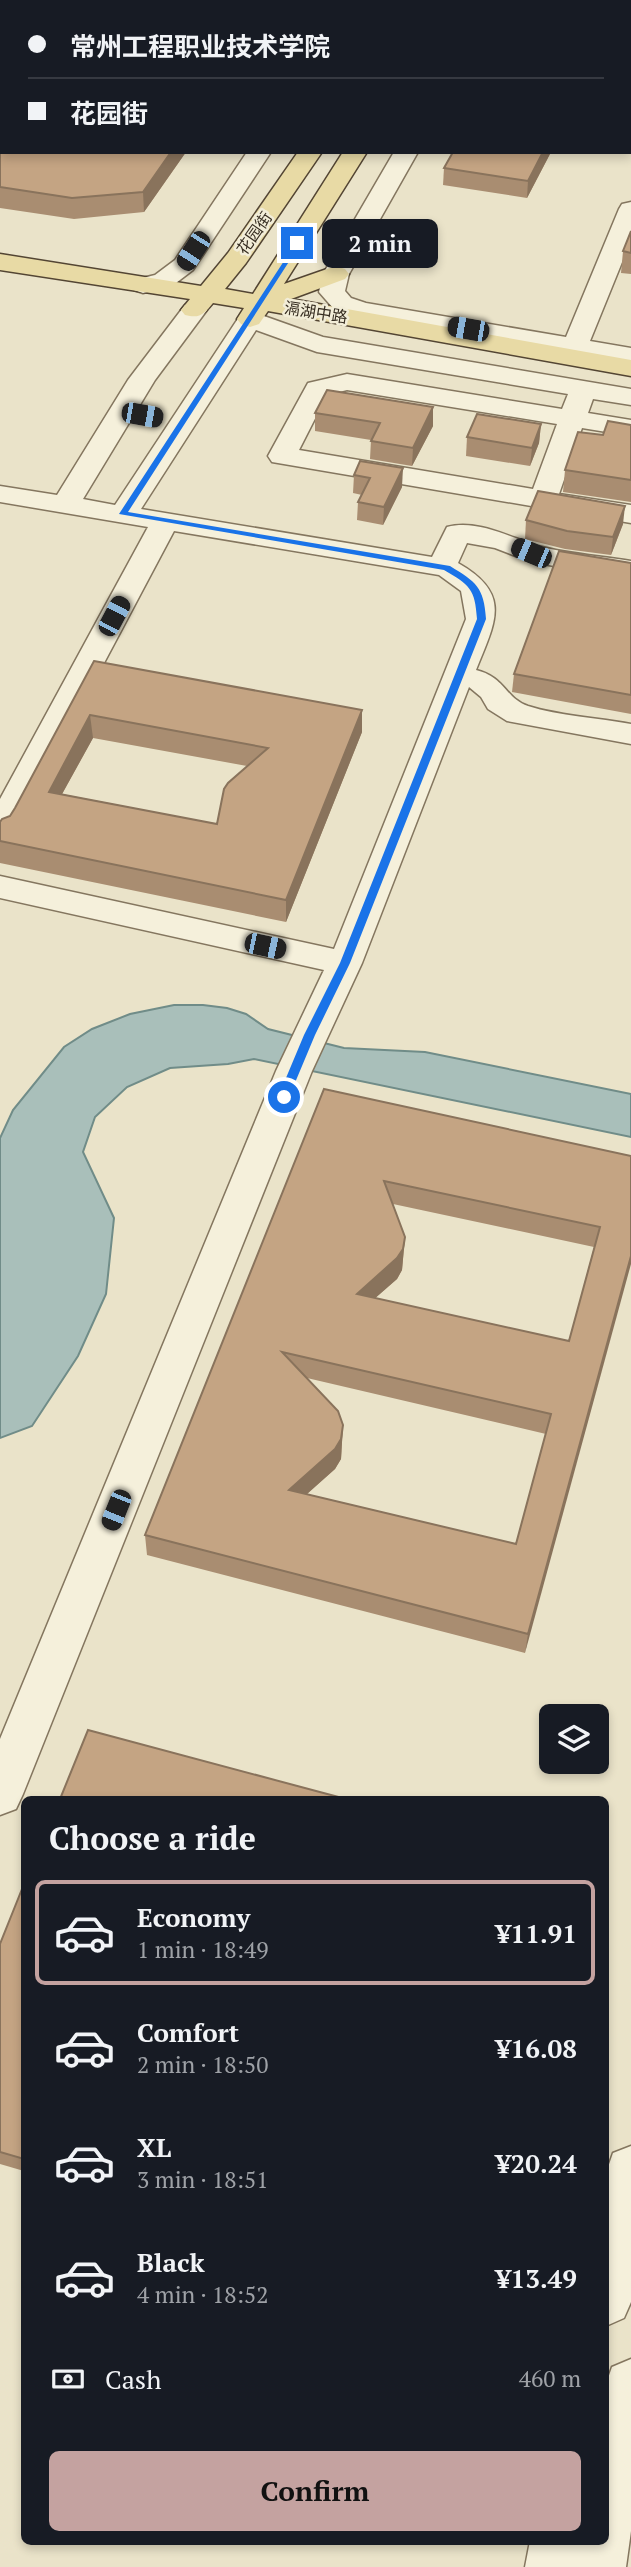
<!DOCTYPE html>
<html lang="en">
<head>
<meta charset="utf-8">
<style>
	:root { --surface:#171b24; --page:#242831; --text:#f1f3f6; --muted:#9ea1a6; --line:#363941; --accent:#c4a2a0 }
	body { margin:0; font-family:"PT Serif","Noto Sans SC",serif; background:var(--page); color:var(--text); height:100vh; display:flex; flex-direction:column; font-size:26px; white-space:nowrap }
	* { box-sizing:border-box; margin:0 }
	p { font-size:23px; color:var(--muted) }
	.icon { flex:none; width:38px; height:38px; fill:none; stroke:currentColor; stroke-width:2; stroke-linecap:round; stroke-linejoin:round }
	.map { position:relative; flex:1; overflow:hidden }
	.details { position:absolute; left:21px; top:1796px; width:588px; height:749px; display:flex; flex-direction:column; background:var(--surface); border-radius:10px; box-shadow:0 4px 10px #0003 }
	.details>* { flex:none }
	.banner { position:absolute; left:0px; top:0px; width:632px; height:154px; box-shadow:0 4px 10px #0003; display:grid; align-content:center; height:154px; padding:0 28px; background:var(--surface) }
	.controls { position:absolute; left:539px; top:1704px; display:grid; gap:14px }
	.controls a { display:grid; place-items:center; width:70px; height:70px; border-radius:10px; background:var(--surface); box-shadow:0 4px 10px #0003; font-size:35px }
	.end { position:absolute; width:32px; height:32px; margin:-16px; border:9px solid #1a73e8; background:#fff; box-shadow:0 0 0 4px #fff }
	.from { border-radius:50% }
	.bubble { position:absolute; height:49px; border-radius:10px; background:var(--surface); box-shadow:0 4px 10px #0003; font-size:23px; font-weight:600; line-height:49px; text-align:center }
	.car { position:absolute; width:21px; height:42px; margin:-21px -10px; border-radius:9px; box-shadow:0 0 5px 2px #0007; background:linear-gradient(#222 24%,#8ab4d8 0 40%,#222 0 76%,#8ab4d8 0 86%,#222 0) }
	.banner b { display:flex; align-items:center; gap:24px; height:66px; font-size:26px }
	.banner b+b { border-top:2px solid var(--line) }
	.banner i { width:18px; height:18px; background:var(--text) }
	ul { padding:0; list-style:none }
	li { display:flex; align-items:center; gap:21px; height:105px; margin:0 14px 10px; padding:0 14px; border:4px solid transparent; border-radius:10px }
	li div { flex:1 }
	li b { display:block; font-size:26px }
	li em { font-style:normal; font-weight:600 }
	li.current { border-color:var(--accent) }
	li>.icon { width:63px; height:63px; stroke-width:1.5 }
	h2 { padding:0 28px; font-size:32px; line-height:84px }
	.pay { display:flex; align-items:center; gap:18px; height:77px; padding:0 28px; font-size:26px }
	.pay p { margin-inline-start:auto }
	.button { display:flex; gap:14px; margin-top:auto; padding:14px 28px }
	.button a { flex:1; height:80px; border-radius:10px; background:var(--accent); color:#111; font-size:28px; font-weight:600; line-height:80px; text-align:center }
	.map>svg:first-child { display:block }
</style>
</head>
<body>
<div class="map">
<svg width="631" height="2567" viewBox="0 0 631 2567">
	<rect width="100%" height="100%" fill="#eae3c9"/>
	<!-- water -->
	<polygon fill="#a9bfba" stroke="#708c88" stroke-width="2" points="174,1005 203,1005 227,1008 246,1014 268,1029 344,1048 425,1052 631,1094 631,1137 254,1059 228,1064 170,1068 127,1087 95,1117 83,1152 114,1218 106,1294 78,1356 32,1426 0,1438 0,1138 13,1110 64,1047 92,1029 130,1014"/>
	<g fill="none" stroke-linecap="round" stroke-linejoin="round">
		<defs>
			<g id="minor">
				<polygon points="321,0 343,0 319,2"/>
				<polygon points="353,0 375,0 351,2"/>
				<polygon points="485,0 507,0 484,2"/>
				<polygon points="2,88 2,104 0,105 0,89"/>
				<rect x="630" y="129" width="1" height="14"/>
				<polygon points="247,152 271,152 193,270 172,286 143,293 134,290 130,285 134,280 155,275 175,260"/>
				<polygon points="394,152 418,152 349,274 345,291 351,298 366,303 566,337 619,209 622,204 631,202 631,240 590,341 631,348 631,364 360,318 333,308 319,292 323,274"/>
				<path d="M194 302 203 305 207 310 155 380 83 499 115 505 241 314 250 311 323 337 631 389V405L593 399 588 413 631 420V436L582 428 559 494 631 505V523L272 462 268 456 308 383 347 374 562 409 568 394 317 352 256 330 141 509 432 557 447 527C477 519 509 537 538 546 568 554 601 556 631 561V579L531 562 495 548 467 543 458 563C513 594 495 622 476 670 505 677 505 698 528 706 559 716 599 718 631 724V744L507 721 488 709 481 697 469 687 362 963 312 1071 23 1794 16 1809 0 1815V1739L276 1071 324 970 0 898V876L334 949 466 619 461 591 439 575 174 531 16 829 11 837 0 840V799L148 527 0 502V486L57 495 128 380 185 305ZM347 390 557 424 533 489 299 450 327 395Z"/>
				<polygon points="631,2146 631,2302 624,2318 606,2326 606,2173 613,2153"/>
				<polygon points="631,2359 631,2531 626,2567 525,2567 530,2541 606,2541 606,2384 612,2367"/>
			</g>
			<g id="major">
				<polygon points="401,0 423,0 400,2"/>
				<polygon points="439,0 461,0 437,2"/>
				<path d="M298 152H322L246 263 225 289 253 294 343 152H367L284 284 327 269 336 266 345 269 349 274 345 279 291 299 631 360V376L268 311 259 324 250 327 241 324 237 319 244 308 213 303C204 314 200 319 185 315L181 310 190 299 0 270V254L201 286 228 253Z"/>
			</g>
		</defs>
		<!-- minor casing -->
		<use href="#minor" stroke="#84765f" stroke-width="3"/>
		<!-- major casing -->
		<use href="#major" stroke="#534533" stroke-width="3"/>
		<!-- minor -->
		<use href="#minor" fill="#f5f0db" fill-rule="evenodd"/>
		<!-- major -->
		<use href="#major" fill="#e8daa5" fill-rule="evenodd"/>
	</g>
	<!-- wall -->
	<g fill="#a98d71" fill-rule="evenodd">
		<polygon points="631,0 631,114 630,114 630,2"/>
		<polygon points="0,141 2,152 186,152 144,212 74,219 0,208"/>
		<polygon points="453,152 551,152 527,198 443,185 444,168"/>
		<polygon points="631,231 631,274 621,273 623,251"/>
		<polygon points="315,413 433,426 412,466 370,459 371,440 315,431"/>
		<polygon points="541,424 539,443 530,466 466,456 467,437"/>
		<polygon points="631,425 631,502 563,492 565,470 603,435"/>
		<polygon points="360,461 402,487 383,525 357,520 358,502 362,495 353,493 354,475"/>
		<polygon points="526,520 623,524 611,555 565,549 525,539"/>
		<polygon points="631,563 631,714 512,692 514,674"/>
		<path d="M94 661 362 732 286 922 0 863V822L10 816 15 808ZM93 738 247 766 217 824 62 794Z"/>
		<path d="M324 1089 631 1156 525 1653 147 1555 145 1535ZM393 1204 594 1247 569 1341 375 1298 397 1279 402 1270 405 1237ZM307 1378 546 1434 516 1544 307 1494 335 1469 341 1459 343 1425Z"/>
		<polygon points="24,1884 24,2171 0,2164 0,1944"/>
	</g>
	<!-- shaded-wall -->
	<g fill="#89735c">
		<polygon points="304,0 318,0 317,2 303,2"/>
		<polygon points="2,39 2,61 0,63 0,41"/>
		<polygon points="171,152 186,152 144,212 143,192"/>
		<polygon points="543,152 551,152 527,198 528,181"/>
		<polygon points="433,407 433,426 412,466 413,448"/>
		<polygon points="541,424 539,443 530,466 532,448"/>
		<polygon points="403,468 402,487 383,525 384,507"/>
		<polygon points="625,506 623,524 611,555 613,537"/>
		<polygon points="362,710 362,732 286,922 286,900"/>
		<polygon points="90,715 93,738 51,814 49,792"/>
		<polygon points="405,1237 402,1270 397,1279 356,1315 357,1294"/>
		<polygon points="631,1256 631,1264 525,1653 528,1634"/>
		<polygon points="343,1425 341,1459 335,1469 290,1509 289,1490"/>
	</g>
	<!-- building -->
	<g fill="#c4a483" stroke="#89735c" stroke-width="2" fill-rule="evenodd">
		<polygon points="0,0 73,0 79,2 2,2 2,39 0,41"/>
		<polygon points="176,0 304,0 303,2 175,2"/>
		<polygon points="549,0 631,0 631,93 630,93 630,2 548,2"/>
		<polygon points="2,139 2,152 171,152 143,192 72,198 0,187 0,141"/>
		<polygon points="453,152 543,152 528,181 444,168"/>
		<polygon points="631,231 631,253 623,251"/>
		<polygon points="327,390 433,407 413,448 371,441 380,423 315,413"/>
		<polygon points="477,414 541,424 532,448 467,437"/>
		<polygon points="608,421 631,425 631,480 565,470 578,432 603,435"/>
		<polygon points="360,461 403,468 384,507 358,502 370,478 354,475"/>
		<polygon points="538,491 625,506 613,537 567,531 526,520"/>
		<polygon points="559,551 631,563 631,695 514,674"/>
		<path d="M94 661 362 710 286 900 0 841V822L2 819 10 816 15 808ZM90 715 268 748 228 783 224 789 217 824 49 792Z"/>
		<path d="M324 1089 631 1156V1256L528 1634 145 1535ZM384 1181 600 1227 569 1341 357 1294 397 1258 403 1249 405 1237ZM282 1352 551 1414 516 1544 289 1490 335 1449 341 1439 343 1425 338 1411Z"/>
		<polygon points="88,1730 346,1799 60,1799"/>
		<polygon points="24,1884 24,2159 0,2152 0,1944"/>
	</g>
	<!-- route -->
	<path fill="#1a73e8" d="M297 241 301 243 128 512 450 566C476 582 484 587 486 619L350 963 315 1035 289 1097 284 1101 278 1097 304 1035 340 963 477 619C475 589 470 585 444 570L119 514Z"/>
	<g text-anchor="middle" stroke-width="5" stroke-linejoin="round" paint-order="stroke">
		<!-- far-street labels -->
		<g font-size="16" fill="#362d21" stroke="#f2edd8">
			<text transform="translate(254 233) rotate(-55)" y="6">花园街</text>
			<text transform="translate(316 312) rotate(9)" y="6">滆湖中路</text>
		</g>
	</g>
</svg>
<div class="controls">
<a><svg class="icon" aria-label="layers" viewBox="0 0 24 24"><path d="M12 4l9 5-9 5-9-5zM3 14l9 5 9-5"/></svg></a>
</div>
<i class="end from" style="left:284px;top:1097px"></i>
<i class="end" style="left:297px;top:243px"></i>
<div class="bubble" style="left:322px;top:219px;width:116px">2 min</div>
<i class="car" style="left:193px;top:251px;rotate:213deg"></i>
<i class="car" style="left:468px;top:329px;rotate:280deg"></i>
<i class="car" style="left:142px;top:415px;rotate:100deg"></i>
<i class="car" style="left:531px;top:553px;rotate:293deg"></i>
<i class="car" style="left:114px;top:616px;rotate:28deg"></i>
<i class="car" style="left:265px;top:946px;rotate:102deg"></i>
<i class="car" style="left:116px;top:1510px;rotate:202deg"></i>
<div class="banner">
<b><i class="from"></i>常州工程职业技术学院</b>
<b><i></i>花园街</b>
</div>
<section class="details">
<h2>Choose a ride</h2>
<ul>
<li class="current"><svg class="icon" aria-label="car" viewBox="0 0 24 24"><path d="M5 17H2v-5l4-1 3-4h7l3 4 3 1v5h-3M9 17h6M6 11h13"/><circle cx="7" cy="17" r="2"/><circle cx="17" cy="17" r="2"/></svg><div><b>Economy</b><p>1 min · 18:49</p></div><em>¥11.91</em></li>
<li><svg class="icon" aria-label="car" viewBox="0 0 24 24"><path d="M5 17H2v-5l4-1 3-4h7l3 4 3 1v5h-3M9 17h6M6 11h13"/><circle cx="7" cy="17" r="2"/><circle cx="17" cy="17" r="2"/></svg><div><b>Comfort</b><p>2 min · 18:50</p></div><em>¥16.08</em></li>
<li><svg class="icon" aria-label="car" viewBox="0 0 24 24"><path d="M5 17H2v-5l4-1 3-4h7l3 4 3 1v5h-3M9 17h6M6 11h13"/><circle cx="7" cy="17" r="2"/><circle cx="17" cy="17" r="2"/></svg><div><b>XL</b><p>3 min · 18:51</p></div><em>¥20.24</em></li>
<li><svg class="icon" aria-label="car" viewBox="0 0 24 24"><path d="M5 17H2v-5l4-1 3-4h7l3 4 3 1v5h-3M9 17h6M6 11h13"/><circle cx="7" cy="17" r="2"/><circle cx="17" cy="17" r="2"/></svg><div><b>Black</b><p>4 min · 18:52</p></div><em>¥13.49</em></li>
</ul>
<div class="pay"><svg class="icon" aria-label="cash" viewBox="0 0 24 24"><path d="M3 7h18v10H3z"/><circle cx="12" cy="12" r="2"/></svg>Cash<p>460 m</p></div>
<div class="button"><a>Confirm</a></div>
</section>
</div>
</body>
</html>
